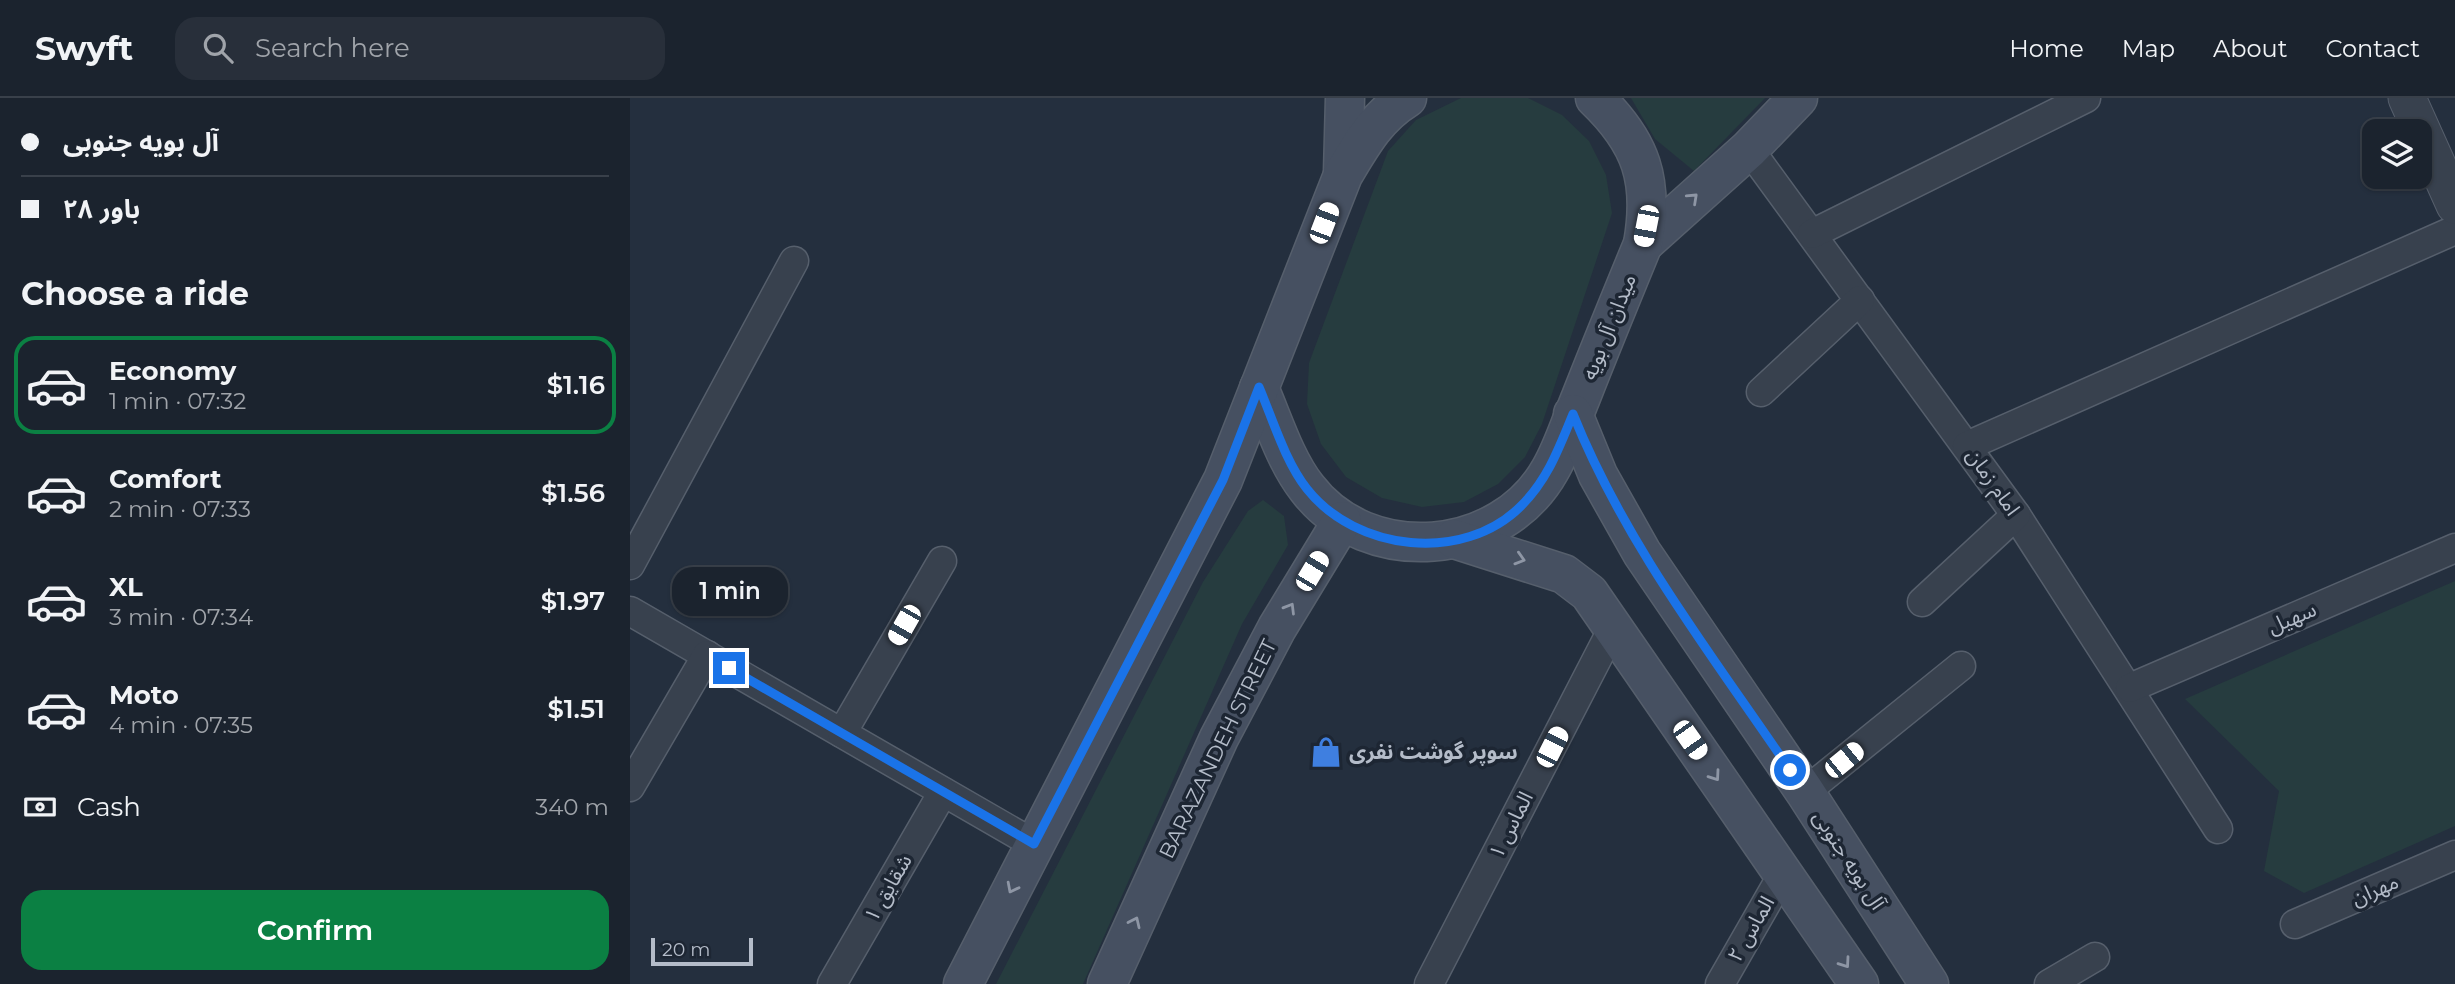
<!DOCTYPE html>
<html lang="en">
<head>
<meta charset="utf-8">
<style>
	:root { --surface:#1b232e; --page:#282f3a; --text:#f1f3f6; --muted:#a0a4aa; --line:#39404a; --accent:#0b8043 }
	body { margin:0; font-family:Montserrat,"Noto Sans Arabic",sans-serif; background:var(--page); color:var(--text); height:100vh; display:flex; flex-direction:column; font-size:26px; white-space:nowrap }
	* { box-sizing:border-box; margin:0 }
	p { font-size:23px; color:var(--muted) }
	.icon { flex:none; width:38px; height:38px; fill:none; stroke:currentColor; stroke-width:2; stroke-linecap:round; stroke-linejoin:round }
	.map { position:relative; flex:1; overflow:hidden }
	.details { display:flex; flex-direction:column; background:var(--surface); width:630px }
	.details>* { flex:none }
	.banner { display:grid; align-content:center; height:154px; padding:0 21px; background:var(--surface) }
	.tools { position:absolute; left:1732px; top:21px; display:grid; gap:14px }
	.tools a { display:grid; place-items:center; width:70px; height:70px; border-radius:14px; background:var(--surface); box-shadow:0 2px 5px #0004,0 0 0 2px var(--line); font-size:35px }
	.scale { position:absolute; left:21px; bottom:18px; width:102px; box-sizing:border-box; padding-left:7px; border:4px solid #b4bcc9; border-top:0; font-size:19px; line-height:24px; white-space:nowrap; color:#b4bcc9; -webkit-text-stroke:5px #1d2633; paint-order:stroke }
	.end { position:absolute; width:32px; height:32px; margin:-16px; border:9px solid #1a73e8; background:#fff; box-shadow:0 0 0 4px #fff }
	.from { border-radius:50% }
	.bubble { position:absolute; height:49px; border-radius:21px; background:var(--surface); box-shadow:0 2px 5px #0004,0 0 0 2px var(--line); font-size:23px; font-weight:600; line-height:49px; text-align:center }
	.car { position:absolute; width:21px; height:42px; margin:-21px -10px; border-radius:9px; box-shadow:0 0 5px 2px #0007; background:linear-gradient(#fff 24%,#345 0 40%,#fff 0 76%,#345 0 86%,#fff 0) }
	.banner b { display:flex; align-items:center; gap:24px; height:66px; font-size:26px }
	.banner b+b { border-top:2px solid var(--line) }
	.banner i { width:18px; height:18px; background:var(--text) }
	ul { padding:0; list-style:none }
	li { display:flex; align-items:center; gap:21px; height:98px; margin:0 14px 10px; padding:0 7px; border:4px solid transparent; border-radius:21px }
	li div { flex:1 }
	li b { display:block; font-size:26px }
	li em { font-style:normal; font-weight:600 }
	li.active { border-color:var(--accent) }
	li>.icon { width:63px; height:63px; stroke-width:1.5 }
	h2 { padding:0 21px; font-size:32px; line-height:84px }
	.pay { display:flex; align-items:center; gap:18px; height:77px; padding:0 21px; font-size:26px }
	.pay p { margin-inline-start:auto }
	.button { display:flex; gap:14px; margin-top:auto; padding:14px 21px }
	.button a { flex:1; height:80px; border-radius:21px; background:var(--accent); color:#fff; font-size:28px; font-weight:600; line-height:80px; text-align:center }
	header { display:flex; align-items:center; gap:42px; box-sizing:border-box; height:98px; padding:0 35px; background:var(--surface); border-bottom:2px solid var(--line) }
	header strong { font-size:33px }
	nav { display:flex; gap:38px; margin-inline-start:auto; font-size:24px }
	.search { width:490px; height:63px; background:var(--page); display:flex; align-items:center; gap:18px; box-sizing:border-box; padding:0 24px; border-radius:21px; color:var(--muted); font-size:26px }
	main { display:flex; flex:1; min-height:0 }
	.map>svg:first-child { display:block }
</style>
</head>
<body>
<header>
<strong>Swyft</strong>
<div class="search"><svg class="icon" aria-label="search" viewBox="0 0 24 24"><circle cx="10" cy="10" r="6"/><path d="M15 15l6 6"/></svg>Search here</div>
<nav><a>Home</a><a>Map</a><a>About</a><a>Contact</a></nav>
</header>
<main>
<section class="details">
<div class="banner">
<b><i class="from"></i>آل بویه جنوبی</b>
<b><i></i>باور ۲۸</b>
</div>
<h2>Choose a ride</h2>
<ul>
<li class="active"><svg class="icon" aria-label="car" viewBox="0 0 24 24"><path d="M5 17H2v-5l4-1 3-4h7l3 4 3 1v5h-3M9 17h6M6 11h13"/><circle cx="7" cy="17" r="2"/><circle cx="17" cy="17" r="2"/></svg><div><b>Economy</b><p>1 min · 07:32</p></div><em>$1.16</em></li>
<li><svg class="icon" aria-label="car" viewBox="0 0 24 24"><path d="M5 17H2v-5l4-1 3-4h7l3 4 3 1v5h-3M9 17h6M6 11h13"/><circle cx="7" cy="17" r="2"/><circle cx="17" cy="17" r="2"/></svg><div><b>Comfort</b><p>2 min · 07:33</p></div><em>$1.56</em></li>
<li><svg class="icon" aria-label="car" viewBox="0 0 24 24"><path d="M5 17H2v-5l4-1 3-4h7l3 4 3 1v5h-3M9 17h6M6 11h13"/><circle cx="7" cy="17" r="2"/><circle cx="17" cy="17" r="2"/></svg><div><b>XL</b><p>3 min · 07:34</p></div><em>$1.97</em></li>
<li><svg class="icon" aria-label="car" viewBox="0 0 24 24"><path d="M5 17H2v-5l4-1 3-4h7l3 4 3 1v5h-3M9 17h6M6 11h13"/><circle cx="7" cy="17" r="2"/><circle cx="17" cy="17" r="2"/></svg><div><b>Moto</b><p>4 min · 07:35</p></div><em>$1.51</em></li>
</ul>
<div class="pay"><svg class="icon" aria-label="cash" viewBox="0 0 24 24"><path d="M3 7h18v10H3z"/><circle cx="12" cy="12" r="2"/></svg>Cash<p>340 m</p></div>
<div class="button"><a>Confirm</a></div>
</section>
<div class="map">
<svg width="1825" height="886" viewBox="0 0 1825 886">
	<rect width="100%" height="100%" fill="#242f3e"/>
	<!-- green -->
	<g fill="#263c3f">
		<polygon points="831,0 898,0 932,17 959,43 976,77 982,115 912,326 895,359 868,386 834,404 792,409 752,400 716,379 691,346 677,306 679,265 758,53 786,22"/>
		<polygon points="1001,0 1135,0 1064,73 1025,41"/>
		<polygon points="633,402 654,418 658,447 612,526 453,886 366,886 573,484 618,413"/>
		<polygon points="1825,483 1825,728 1674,795 1634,773 1649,693 1555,601"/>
	</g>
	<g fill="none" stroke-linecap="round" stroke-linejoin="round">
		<defs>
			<g id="minor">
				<polyline points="1119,51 1386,417 1588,731"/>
				<polyline points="1182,136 1456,0"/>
				<polyline points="1131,294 1230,202"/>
				<polyline points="1337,348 1825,132"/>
				<polyline points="0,467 164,163"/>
				<polyline points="1292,504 1386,417"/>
				<polyline points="0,513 404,746"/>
				<polyline points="1500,590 1825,450"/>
				<polyline points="212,635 312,463"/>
				<polyline points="0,689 77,557"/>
				<polyline points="1175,694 1331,568"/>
				<polyline points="1665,826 1825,757"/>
				<polyline points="202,886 313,694"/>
				<polyline points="799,886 983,530"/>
				<polyline points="1090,886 1153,776"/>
				<polyline points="1419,886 1465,859"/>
			</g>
			<polyline id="tertiary" points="1777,0 1825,107"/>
			<g id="secondary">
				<polyline points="713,75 715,0"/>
				<polyline points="1013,146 1119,51 1168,0"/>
				<path d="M629 290C643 322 655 362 677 390 738 470 871 459 920 372 933 350 941 323 951 299 971 248 992 197 1013 146 1024 83 1012 45 965 0"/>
				<polyline points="943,316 968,377 1012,455 1175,694 1299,886"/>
				<polyline points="824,441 934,476 959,495 1229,886"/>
				<path d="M333 886 593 382 713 77C731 47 746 19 777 0"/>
				<polyline points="477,886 589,640 647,530 712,423"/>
			</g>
		</defs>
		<!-- minor casing -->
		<use href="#minor" stroke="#565f6c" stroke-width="31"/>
		<!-- tertiary casing -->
		<use href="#tertiary" stroke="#565f6c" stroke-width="39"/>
		<!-- secondary casing -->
		<use href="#secondary" stroke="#565f6c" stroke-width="41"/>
		<!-- minor -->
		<use href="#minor" stroke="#38414e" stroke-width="28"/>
		<!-- tertiary -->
		<use href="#tertiary" stroke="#38414e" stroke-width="37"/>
		<!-- secondary -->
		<use href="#secondary" stroke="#465061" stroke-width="38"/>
	</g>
	<!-- one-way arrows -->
	<defs><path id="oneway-chevron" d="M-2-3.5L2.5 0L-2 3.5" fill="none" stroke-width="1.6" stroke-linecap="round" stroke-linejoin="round" transform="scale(1.75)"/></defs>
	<g stroke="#8e96a5">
		<use href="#oneway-chevron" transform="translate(1063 100) rotate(-43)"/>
		<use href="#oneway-chevron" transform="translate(890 461) rotate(17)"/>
		<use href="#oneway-chevron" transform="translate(660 510) rotate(-59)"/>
		<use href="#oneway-chevron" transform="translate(1085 678) rotate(55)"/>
		<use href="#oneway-chevron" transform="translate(382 790) rotate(117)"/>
		<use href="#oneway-chevron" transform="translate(505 824) rotate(-65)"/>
		<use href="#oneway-chevron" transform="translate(1215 865) rotate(55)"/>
	</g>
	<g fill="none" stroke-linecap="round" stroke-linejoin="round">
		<!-- route -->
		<path stroke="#1a73e8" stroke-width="9" d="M99 570 404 746 593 382 629 289C643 322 655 363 677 391 726 453 833 466 891 408 918 381 929 350 943 316 995 446 1082 557 1160 672"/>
	</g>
	<!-- icons -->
	<defs>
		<symbol id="shop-bare" viewBox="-9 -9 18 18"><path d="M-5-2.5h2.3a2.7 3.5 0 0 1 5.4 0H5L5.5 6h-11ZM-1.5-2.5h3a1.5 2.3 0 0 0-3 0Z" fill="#3f7fe0" stroke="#1d2633" stroke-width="2.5" paint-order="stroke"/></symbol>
	</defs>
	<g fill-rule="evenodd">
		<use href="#shop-bare" x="674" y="632" width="44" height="44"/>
	</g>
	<g text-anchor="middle" stroke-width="7" stroke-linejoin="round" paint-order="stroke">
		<!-- street labels -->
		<g font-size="21" fill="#b4bcc9" stroke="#1d2633">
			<text transform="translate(979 229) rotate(-68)" y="7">میدان آل بویه</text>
			<text transform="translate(1363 384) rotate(55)" y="7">امام زمان</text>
			<text transform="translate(1662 520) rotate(-23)" y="7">سهیل</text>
			<text transform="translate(588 651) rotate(-64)" y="7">BARAZANDEH STREET</text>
			<text transform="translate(881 727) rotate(-63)" y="7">الماس ۱</text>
			<text transform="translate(1219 762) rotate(57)" y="7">آل بویه جنوبی</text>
			<text transform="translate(258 790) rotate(-60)" y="7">شقایق ۱</text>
			<text transform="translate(1745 792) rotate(-23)" y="7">مهران</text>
			<text transform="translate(1121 831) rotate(-60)" y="7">الماس ۲</text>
		</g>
		<!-- poi labels -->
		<g font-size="21" font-weight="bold" fill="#b4bcc9" stroke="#1d2633" text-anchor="start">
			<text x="719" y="661">سوپر گوشت نفری</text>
		</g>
	</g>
</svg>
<div class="tools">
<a><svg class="icon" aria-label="layers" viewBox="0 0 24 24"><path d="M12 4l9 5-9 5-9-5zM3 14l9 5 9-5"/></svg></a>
</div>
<div class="scale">20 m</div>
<i class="end from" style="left:1160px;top:672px"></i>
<i class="end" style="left:99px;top:570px"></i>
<div class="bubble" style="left:42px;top:469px;width:116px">1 min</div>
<i class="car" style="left:694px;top:125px;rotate:21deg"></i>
<i class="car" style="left:1016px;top:128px;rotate:191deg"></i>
<i class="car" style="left:682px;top:473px;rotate:31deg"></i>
<i class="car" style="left:274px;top:527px;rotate:210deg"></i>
<i class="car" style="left:1060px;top:642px;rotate:145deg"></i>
<i class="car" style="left:922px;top:649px;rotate:27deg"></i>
<i class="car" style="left:1214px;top:662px;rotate:51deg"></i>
</div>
</main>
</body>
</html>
